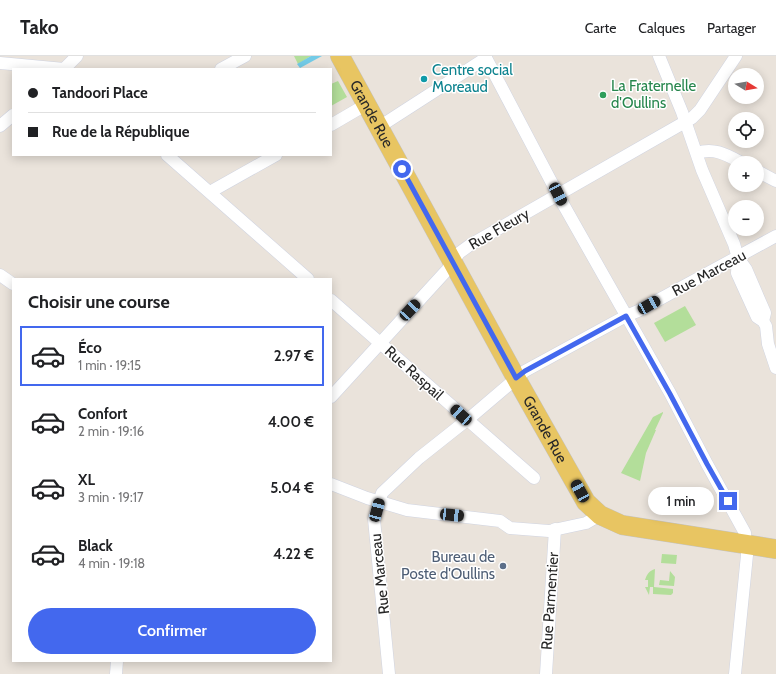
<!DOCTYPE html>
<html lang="fr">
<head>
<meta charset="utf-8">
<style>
	:root { --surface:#fff; --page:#f2f2f2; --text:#202124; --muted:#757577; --line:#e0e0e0; --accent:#4368ee }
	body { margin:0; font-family:Cabin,sans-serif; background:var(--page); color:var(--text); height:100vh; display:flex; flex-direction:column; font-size:15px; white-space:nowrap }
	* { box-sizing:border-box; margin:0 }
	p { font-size:13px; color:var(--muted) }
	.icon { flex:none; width:22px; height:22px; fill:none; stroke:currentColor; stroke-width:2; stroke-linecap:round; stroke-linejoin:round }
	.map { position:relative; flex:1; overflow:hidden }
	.side { position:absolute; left:12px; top:222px; width:320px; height:384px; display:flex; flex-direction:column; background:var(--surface); border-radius:0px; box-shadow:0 2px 10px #0003 }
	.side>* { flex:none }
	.hud { position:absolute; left:12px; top:12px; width:320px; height:88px; border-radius:0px; box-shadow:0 2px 10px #0003; display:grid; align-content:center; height:88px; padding:0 16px; background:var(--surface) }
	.needle { width:26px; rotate:101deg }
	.tools { position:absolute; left:728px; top:12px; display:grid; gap:8px }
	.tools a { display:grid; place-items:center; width:36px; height:36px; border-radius:50%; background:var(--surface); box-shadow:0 2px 10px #0003; font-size:20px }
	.end { position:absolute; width:18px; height:18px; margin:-9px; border:5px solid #4368ee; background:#fff; box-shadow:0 0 0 2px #fff }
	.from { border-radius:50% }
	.bubble { position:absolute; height:28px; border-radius:14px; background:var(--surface); box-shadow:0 2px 10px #0003; font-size:13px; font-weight:600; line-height:28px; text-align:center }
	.car { position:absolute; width:12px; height:24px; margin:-12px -6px; border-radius:5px; box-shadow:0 0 3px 1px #0007; background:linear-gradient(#222 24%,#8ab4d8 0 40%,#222 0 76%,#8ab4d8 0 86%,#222 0) }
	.hud b { display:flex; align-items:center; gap:14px; height:38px; font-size:15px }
	.hud b+b { border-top:1px solid var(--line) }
	.hud i { width:10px; height:10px; background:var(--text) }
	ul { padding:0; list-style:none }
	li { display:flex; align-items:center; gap:12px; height:60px; margin:0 8px 6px; padding:0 8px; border:2px solid transparent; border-radius:0px }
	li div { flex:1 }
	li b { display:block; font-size:15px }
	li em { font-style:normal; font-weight:600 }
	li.active { border-color:var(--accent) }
	li>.icon { width:36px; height:36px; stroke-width:1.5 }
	h2 { padding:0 16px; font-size:18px; line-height:48px }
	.primary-button { display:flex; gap:8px; margin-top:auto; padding:8px 16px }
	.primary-button a { flex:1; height:46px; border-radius:24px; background:var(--accent); color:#fff; font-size:16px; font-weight:600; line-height:46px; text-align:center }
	header { display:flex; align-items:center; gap:24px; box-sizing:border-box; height:56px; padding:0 20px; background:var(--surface); border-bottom:1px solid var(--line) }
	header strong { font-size:19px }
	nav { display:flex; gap:22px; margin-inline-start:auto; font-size:14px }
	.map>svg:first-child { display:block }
</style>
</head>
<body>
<header>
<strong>Tako</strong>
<nav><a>Carte</a><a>Calques</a><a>Partager</a></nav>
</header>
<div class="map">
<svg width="776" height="618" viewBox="0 0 776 618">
	<rect width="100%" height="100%" fill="#eae3db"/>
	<!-- green -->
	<g fill="#b3de9a">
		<polygon points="294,0 311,0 298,8"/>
		<polygon points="338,25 347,41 331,50 331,28"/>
		<polygon points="685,250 696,269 665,286 654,267"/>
		<polygon points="663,356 663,357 655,374 656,374 646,397 640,425 621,417 653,361"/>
		<polygon points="662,498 677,499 676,508 661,507"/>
		<path d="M655 513 654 531 673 533V537L671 539 653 538V531H650L649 539 645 531H648V524H645C647 518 649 515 655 513Z"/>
		<polygon points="670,515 675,521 674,530 659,529 660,524 669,525"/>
	</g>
	<!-- water -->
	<polygon fill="#73cbe7" points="311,0 322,0 300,12 297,8"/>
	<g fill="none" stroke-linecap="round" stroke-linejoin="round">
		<defs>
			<g id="minor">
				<polyline points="485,0 563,148 670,337 707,408 745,477 747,499 735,618"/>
				<polyline points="659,0 682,56 702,114 734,188 738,202 737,217 757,261 763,265 766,270 768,288 776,312"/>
				<polyline points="0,7 64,13"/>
				<polyline points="64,13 77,0"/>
				<polyline points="221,13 245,0"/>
				<polyline points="331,69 367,48"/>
				<polyline points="0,70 13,59"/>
				<polyline points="379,71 486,2"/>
				<path d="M697 97C714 91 727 99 742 107"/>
				<polyline points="167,99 308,223"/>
				<polyline points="757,115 776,125"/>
				<polyline points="210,136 276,99"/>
				<polyline points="738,202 746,213 765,257 763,265"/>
				<polyline points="0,219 13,228"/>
				<polyline points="331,244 534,422"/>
				<polyline points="331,341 447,214 459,197 470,189 692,62 700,54 736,0"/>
				<polyline points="331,428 367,442 407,454 500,465 510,472 549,475 586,467 600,459"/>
				<polyline points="116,618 117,605"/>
				<polyline points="389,618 374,463 382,437 419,402 472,360 525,315 626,260 638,255 776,180"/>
				<polyline points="546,618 555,473"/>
			</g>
			<g id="primary">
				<path id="s1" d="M340 0 516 322 586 446 600 459 622 469 776 493"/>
			</g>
		</defs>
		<!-- minor casing -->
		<use href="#minor" stroke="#d0d4e1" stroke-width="13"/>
		<!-- primary casing -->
		<use href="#primary" stroke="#c3c3c3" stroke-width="20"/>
		<!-- minor -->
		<use href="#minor" stroke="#fff" stroke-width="12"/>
		<!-- primary -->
		<use href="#primary" stroke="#e8c562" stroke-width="19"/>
	</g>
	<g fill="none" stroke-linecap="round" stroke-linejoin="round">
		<!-- route -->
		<polyline stroke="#4368ee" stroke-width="5" points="402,113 516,322 525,315 626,260 670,338 707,408 728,445"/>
	</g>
	<!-- markers -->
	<circle fill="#0f9aa8" stroke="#fff" stroke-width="1.5" cx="424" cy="23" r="4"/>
	<circle fill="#2e9e5b" stroke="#fff" stroke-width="1.5" cx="603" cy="39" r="4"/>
	<circle fill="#5c6f8a" stroke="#fff" stroke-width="1.5" cx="503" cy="510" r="4"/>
	<g text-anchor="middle" stroke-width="3" stroke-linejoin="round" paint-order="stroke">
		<!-- culture labels -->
		<g font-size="15" fill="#0d838f" stroke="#fff" text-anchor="start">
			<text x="432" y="19">Centre social<tspan x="432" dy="17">Moreaud</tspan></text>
		</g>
		<!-- leisure labels -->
		<g font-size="15" fill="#27864d" stroke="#fff" text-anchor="start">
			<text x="611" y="35">La Fraternelle<tspan x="611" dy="17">d'Oullins</tspan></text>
		</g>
		<!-- street labels -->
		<g font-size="15" fill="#282828" stroke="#fff">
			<text dy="5" stroke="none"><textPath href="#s1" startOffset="66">Grande Rue</textPath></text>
			<text transform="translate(499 173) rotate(-30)" y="5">Rue Fleury</text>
			<text transform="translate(709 217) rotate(-28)" y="5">Rue Marceau</text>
			<text transform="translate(414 317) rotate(42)" y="5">Rue Raspail</text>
			<text dy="5" stroke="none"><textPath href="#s1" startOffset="426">Grande Rue</textPath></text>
			<text transform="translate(380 518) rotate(-96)" y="5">Rue Marceau</text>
			<text transform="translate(550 545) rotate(-86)" y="5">Rue Parmentier</text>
		</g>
		<!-- service labels -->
		<g font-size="15" fill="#4e5e75" stroke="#fff" text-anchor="end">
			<text x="495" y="506">Bureau de<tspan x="495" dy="17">Poste d'Oullins</tspan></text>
		</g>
	</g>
</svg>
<div class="tools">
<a><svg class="needle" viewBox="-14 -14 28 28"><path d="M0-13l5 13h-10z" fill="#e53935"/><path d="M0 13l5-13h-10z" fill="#757577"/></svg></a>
<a><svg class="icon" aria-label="locate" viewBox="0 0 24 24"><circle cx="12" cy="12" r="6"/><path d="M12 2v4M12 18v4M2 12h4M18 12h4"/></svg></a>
<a>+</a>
<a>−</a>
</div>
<i class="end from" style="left:402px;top:113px"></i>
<i class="end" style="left:728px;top:445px"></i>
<div class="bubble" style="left:648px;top:431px;width:66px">1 min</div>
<i class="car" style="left:558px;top:138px;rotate:153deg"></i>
<i class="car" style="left:649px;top:249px;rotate:61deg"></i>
<i class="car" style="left:410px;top:254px;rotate:43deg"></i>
<i class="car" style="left:461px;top:359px;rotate:312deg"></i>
<i class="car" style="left:580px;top:435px;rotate:331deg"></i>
<i class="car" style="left:377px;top:454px;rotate:15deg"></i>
<i class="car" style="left:452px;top:459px;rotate:96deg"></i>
<div class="hud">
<b><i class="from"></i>Tandoori Place</b>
<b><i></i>Rue de la République</b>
</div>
<section class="side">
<h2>Choisir une course</h2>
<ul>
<li class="active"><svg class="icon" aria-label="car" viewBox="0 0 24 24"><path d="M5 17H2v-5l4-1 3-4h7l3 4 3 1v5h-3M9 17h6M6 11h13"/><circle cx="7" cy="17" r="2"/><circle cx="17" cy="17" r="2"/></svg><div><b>Éco</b><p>1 min · 19:15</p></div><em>2.97 €</em></li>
<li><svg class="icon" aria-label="car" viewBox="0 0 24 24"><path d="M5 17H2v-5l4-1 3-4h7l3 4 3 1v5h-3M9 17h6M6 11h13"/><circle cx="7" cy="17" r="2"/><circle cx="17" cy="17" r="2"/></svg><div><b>Confort</b><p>2 min · 19:16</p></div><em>4.00 €</em></li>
<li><svg class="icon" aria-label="car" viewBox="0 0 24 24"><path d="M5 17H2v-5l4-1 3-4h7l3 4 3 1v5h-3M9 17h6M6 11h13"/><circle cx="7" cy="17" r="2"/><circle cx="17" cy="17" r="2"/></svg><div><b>XL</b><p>3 min · 19:17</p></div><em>5.04 €</em></li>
<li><svg class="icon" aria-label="car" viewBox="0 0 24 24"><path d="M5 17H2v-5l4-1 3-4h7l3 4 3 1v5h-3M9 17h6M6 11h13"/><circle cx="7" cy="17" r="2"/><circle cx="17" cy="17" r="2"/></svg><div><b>Black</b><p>4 min · 19:18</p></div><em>4.22 €</em></li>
</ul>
<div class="primary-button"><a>Confirmer</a></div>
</section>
</div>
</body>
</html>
